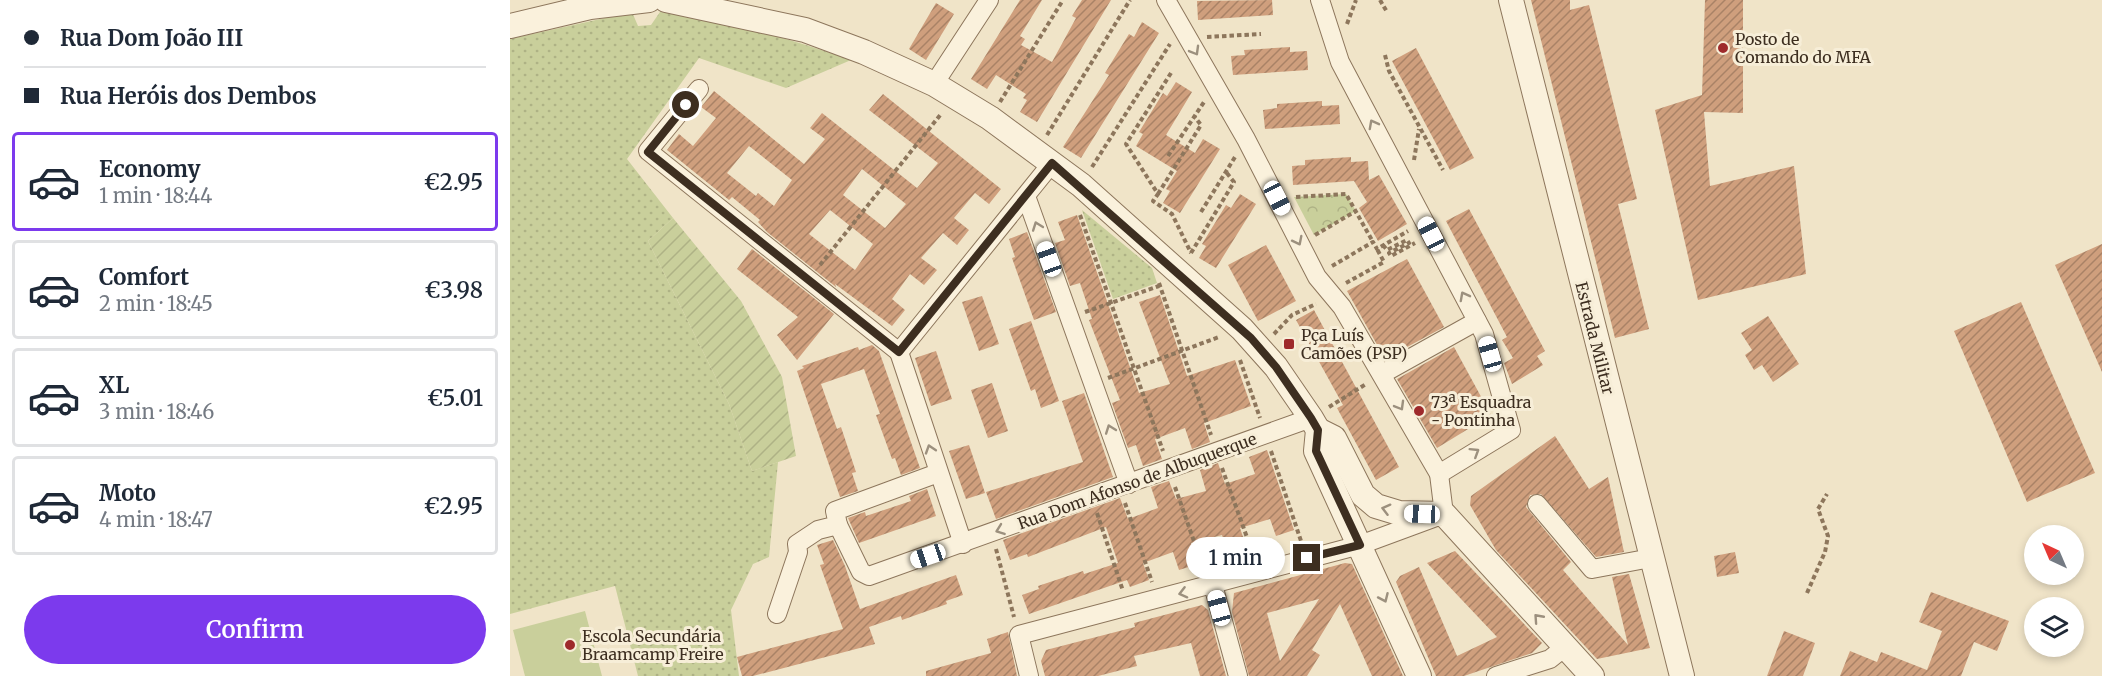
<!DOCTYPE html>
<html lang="en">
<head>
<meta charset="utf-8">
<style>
	:root { --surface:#fff; --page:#f2f2f3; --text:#1f2937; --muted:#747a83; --line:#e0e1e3; --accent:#7c3aed }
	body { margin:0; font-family:Merriweather,serif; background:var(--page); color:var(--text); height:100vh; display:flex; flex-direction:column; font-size:22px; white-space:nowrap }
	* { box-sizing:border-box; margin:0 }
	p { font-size:20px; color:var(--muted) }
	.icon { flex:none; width:33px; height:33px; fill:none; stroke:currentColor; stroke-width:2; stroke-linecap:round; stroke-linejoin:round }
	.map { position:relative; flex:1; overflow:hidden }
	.panel { display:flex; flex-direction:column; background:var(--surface); width:510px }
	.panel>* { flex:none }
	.hud { display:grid; align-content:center; height:132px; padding:0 24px; background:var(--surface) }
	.needle { width:39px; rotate:316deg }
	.tools { position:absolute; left:1514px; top:525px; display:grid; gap:12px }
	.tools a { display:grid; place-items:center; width:60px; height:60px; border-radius:50%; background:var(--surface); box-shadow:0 3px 9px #0003; font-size:30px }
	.end { position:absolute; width:27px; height:27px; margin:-14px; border:8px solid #3d2e20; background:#fff; box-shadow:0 0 0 3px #fff }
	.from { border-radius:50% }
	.bubble { position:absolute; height:42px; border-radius:21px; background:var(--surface); box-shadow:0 3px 9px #0003; font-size:20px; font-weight:600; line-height:42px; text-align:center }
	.car { position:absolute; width:18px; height:36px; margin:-18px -9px; border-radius:8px; box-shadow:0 0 4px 2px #0007; background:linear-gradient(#fff 24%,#345 0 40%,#fff 0 76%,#345 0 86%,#fff 0) }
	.hud b { display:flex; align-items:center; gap:21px; height:57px; font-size:22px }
	.hud b+b { border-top:2px solid var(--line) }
	.hud i { width:15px; height:15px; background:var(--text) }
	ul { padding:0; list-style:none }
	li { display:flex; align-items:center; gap:18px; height:99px; margin:0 12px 9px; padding:0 12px; border:3px solid var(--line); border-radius:6px }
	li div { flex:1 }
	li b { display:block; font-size:22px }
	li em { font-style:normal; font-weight:600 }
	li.active { border-color:var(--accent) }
	li>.icon { width:54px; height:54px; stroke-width:1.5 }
	.cta { display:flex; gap:12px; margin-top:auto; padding:12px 24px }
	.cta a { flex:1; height:69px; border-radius:36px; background:var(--accent); color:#fff; font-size:24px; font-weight:600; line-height:69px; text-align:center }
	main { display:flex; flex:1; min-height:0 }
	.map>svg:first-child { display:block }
</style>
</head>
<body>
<main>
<section class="panel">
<div class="hud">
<b><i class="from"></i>Rua Dom João III</b>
<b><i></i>Rua Heróis dos Dembos</b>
</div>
<ul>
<li class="active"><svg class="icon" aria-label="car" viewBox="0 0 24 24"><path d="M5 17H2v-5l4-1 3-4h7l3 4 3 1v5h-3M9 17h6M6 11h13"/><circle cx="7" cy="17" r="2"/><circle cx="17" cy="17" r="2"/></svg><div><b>Economy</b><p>1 min · 18:44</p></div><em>€2.95</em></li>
<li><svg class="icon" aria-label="car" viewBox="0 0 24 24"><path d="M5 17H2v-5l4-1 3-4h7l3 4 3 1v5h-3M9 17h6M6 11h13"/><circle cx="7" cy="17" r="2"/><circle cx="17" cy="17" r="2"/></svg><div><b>Comfort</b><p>2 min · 18:45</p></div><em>€3.98</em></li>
<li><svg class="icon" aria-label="car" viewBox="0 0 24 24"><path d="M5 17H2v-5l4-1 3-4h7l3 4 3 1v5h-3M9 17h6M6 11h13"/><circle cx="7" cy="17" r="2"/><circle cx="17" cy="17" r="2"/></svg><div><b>XL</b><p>3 min · 18:46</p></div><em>€5.01</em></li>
<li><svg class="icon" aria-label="car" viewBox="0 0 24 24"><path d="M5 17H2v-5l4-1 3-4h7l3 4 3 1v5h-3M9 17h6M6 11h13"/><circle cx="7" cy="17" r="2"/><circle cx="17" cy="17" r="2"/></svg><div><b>Moto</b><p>4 min · 18:47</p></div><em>€2.95</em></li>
</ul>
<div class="cta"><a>Confirm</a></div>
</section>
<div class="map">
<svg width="1592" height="676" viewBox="0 0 1592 676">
	<defs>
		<pattern id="grass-dots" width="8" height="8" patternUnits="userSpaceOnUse" patternTransform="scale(1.5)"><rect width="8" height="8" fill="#c9cf9b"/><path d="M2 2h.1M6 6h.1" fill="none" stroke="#aeb285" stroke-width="1.8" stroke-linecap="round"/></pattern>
		<pattern id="forest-crowns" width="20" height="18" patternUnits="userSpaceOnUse" patternTransform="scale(1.5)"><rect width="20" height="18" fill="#c9cf9b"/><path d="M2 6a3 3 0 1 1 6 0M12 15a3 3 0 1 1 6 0" fill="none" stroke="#aeb285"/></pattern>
		<pattern id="garden-furrows" width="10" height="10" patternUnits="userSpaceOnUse" patternTransform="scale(1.5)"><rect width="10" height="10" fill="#c9cf9b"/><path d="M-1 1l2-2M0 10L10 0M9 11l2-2" fill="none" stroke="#aeb285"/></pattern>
		<pattern id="building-hatch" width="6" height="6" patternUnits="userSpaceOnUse" patternTransform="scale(1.5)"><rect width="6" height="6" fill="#cf9f7d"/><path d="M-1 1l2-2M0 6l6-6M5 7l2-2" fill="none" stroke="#a98266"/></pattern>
	</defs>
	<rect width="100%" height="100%" fill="#f0e4c8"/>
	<!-- grass -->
	<g fill="url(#grass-dots)">
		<path d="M122 12 128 26 141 25 150 12C216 19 279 39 341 60L276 88 189 58 117 159 163 218 138 241 219 404 242 471 268 462 259 557 243 564 221 610 229 676H128L105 586 0 614V39Z"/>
		<polygon points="572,210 642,268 647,283 603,299"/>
	</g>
	<!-- forest -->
	<polygon fill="url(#forest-crowns)" points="836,194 846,211 804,235 784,197"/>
	<!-- garden -->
	<polygon fill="url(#garden-furrows)" points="163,218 231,301 272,377 286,456 242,471 219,404 138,241"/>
	<!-- pitch -->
	<polygon fill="#c9cf9b" points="75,611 92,676 15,676 3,630"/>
	<!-- building -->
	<g fill="url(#building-hatch)" fill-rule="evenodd">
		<polygon points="510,0 532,0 510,36 515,39 511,45 542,62 566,18 562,16 572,0 601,0 527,122 510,112 517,100 513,98 516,94 486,75 477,89 461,79"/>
		<polygon points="762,0 763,15 688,20 687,1"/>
		<polygon points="1021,0 1060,0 1060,10 1079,5 1127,199 1108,204 1139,329 1105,338"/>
		<polygon points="1195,0 1233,0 1233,113 1194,112 1200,186 1284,166 1296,274 1188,300 1145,110 1192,95"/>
		<polygon points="426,3 444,14 416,60 399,49"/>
		<polygon points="632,22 649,33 571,158 553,147 599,75 595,73 619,34 624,37"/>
		<polygon points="780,47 780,52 797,51 798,70 723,75 721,56 735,55 734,50"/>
		<polygon points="906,48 964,158 940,170 882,61"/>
		<polygon points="666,82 682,92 656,135 685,153 693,139 710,149 670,213 653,203 660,191 656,189 667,171 626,146 633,134 629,132 653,93 657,96"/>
		<path d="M204 91 294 164 315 139 300 128 312 113 407 188 428 163 359 110 373 94 491 189 479 204 465 193 444 218 459 230 447 245 433 233 411 258 427 270 414 285 400 274 382 299 395 310 382 326 325 284 326 287 257 232 248 222 250 220 222 197 219 200 157 150 169 134 183 146 206 118 191 107ZM239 146 282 180 264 206 248 193 246 196 217 173ZM352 169 396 204 375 228 333 195ZM320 210 363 244 345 270 299 234Z"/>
		<polygon points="812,101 812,106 829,105 830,124 755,129 753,110 767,108 767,104"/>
		<polygon points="841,157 841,162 858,161 859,180 869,175 897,224 868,241 849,208 857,202 844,181 783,185 782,166 795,165 795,160"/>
		<polygon points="730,194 746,204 706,268 689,258 696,246 692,244 716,205 721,208"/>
		<polygon points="959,209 1035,351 1027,356 1033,365 1002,384 994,363 1003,358 992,340 997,337 936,221"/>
		<polygon points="567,215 629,393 660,384 629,302 650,295 677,376 725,360 741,406 694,423 700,442 682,449 675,428 645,439 652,459 633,466 626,445 618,448 602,403 610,400 579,320 582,319 570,283 560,286 545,243 555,240 548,222"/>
		<polygon points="517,232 546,312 524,320 502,258 505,257 499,239"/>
		<polygon points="1592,244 1592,372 1545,265"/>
		<polygon points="756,245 786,301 748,321 718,265"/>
		<polygon points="242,249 324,314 287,360 267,335 288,317 227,269"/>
		<polygon points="897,259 934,327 875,359 837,291"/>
		<polygon points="472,296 489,344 469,351 452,302"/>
		<polygon points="1511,302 1585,473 1517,502 1444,331"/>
		<polygon points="804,310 889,467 866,480 827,408 833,405 786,320"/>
		<polygon points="1258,316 1289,364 1263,382 1252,365 1244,370 1235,355 1242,350 1231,333"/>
		<polygon points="521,321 549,401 531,408 525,389 521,391 499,329"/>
		<polygon points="362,345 369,351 410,468 391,475 385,458 382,459 366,415 370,414 354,369 311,384 327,429 331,427 346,472 342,473 348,491 330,497 287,371 294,368 292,366 348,347 349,350"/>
		<polygon points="944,347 981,415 927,448 887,379"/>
		<polygon points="426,351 442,399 421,406 405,358"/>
		<polygon points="482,383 498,431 478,438 461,390"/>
		<polygon points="574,393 603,477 486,519 476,492 573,462 552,401"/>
		<polygon points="1045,436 1079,489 1098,477 1114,552 1086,557 1031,494 1020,495 1016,507 1061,562 1053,570 1118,645 1102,577 1119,574 1140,648 1087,659 986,550 960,505 961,496"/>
		<polygon points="459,445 475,493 456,499 439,451"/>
		<polygon points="757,450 784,530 766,536 760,519 730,528 736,546 718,553 712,535 681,543 688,564 669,570 663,552 633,563 639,580 620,587 617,580 519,614 512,595 529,589 528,586 573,571 574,574 608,563 596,527 518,557 517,554 500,560 493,540 610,498 618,519 648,508 641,487 659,481 666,499 696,491 690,470 708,463 715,484 745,474 739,457"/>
		<polygon points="417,489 426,516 349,543 338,518 355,512 356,516 401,501 399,496"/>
		<polygon points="323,540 335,566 350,609 446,575 453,595 436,601 437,604 392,620 391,616 359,627 365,644 243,676 232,676 227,657 333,629 310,565 314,564 307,545"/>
		<polygon points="945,551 1032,643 1022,653 954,676 926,676 886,582 890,576 909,567 947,656 987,637 917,563"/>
		<polygon points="1225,552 1229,573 1207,577 1204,556"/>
		<path d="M835 563 842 564 893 676H862L830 604 802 650 810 655 797 676H739L722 612 724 593ZM809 599 770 661 757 613Z"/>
		<polygon points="1421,592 1499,621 1487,651 1464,642 1451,676 1330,676 1340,651 1367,662 1371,652 1417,670 1432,631 1409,622"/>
		<polygon points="692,605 698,610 716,676 690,676 681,643 624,656 627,666 588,676 535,676 531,661 536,650 625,627 624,623"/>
		<polygon points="1274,631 1305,643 1293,676 1257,676"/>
		<polygon points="498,632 507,676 416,676 416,671 481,653 477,639"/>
	</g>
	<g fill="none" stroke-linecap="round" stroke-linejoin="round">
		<defs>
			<g id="minor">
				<polyline points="810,0 830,62 974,334 1001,430 929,474"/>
				<polyline points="424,84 479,0"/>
				<polyline points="189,89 138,151 389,352"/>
				<polyline points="516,196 619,484"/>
				<polyline points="389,352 542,163"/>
				<polyline points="389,352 453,544"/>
				<polyline points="872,374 967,321"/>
				<polyline points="1027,504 1082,569 1141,558"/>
				<polyline points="328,525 351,572 359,576 801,418"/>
				<polyline points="703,585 728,676"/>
				<polyline points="267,614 288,552 287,544 308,530 328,525 325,511 428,473"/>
				<polyline points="519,676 509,635 850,545 934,514 929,474 832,307 807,277 736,139 656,0"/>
				<polyline points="986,676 1040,659 1055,647"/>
			</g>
			<g id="tertiary">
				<polyline points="156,0 295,30 354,52 424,84 480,118 571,185 732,329 766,367 801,418 808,430 806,451 909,676"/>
				<polyline points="1001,0 1172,676"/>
				<polyline points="0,26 80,7 139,0"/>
				<polyline points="808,430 824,438 853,495 866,506 889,513 934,514 1082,676"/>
			</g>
		</defs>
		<!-- minor casing -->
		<use href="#minor" stroke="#8d765c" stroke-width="20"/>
		<!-- tertiary casing -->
		<use href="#tertiary" stroke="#8d765c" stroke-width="26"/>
		<!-- path -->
		<g stroke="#8d765c" stroke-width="4" stroke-dasharray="4.5 3" stroke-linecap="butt">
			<polyline points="870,0 877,12"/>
			<polyline points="837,24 846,0"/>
			<polyline points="697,37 751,34"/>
			<polyline points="875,55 879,71 933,170"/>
			<polyline points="661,73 616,144 648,194 643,201 662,214 681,253"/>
			<polyline points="490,102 553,0"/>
			<polyline points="537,135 620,0"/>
			<polyline points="658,156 694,102"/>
			<polyline points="904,160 909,129"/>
			<polyline points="582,167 660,44"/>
			<polyline points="648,194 691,125 684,116"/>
			<polyline points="786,197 836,194 863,242"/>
			<polyline points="691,212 725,157"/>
			<polyline points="570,215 653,451"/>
			<polyline points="805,235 846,211"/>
			<polyline points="873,245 877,250 897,240 899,243 879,253 881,256 905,243"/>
			<polyline points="681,253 724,182 716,172"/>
			<polyline points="310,265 431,114"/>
			<polyline points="822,266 863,242 867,249 898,231"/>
			<polyline points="649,283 701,435"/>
			<polyline points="836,283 874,262 867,249"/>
			<polyline points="575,312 649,286"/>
			<polyline points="764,334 782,315 806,304"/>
			<polyline points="730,360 750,418"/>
			<polyline points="598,378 709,337"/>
			<polyline points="819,407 856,384"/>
			<polyline points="761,451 792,544"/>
			<polyline points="712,468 743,554"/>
			<polyline points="665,487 693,567"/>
			<polyline points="615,503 642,582"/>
			<polyline points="587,513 613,591"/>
			<polyline points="486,549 504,617"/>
			<polyline points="1297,593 1315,552 1318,536 1308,509 1317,494"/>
		</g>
		<!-- minor -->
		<use href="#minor" stroke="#faf1dc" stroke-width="18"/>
		<!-- tertiary -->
		<use href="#tertiary" stroke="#faf1dc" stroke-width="24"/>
	</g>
	<!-- one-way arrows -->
	<defs><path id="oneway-chevron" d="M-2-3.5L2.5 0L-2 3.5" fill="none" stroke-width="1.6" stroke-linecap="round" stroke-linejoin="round" transform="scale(1.5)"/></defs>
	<g stroke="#9c907e">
		<use href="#oneway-chevron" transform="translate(685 51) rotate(60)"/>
		<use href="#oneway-chevron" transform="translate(863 124) rotate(-118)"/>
		<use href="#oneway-chevron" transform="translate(527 226) rotate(-110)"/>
		<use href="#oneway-chevron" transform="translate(788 241) rotate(63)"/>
		<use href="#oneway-chevron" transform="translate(954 296) rotate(-118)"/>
		<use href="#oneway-chevron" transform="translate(890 406) rotate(60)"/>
		<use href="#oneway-chevron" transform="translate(600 429) rotate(-110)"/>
		<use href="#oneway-chevron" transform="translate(420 449) rotate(-108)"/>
		<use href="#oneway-chevron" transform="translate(965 452) rotate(-32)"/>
		<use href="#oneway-chevron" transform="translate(876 509) rotate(-165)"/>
		<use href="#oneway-chevron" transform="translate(490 530) rotate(160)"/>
		<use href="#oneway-chevron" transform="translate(673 593) rotate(166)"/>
		<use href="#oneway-chevron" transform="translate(874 598) rotate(66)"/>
		<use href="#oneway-chevron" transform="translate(1028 618) rotate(-132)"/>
	</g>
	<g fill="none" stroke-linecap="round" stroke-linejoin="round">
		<!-- route -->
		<polyline stroke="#3d2e20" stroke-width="8" points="176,105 138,152 389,352 542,163 741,338 766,367 801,418 808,430 806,451 850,545 797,558"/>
	</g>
	<!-- markers -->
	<g fill="#9e2a2b" stroke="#f7eed8" stroke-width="2">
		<circle cx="1213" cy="48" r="6"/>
		<rect x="773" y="338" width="12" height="12" rx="3"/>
		<circle cx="909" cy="411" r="6"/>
		<circle cx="60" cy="645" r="6"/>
	</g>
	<g text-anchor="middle" stroke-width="6" stroke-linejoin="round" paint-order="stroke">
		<!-- poi labels -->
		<g font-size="16" fill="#3d2e20" stroke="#f7eed8" text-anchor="start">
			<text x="1225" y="45">Posto de<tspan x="1225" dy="18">Comando do MFA</tspan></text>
			<text x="791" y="341">Pça Luís<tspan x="791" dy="18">Camões (PSP)</tspan></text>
			<text x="921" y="408">73ª Esquadra<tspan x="921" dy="18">- Pontinha</tspan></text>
			<text x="72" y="642">Escola Secundária<tspan x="72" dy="18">Braamcamp Freire</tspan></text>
		</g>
		<!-- street labels -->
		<g font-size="16" fill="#3d2e20" stroke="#f7eed8">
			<text transform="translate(1085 338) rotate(76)" y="6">Estrada Militar</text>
			<text transform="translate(627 481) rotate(-20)" y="6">Rua Dom Afonso de Albuquerque</text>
		</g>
	</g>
</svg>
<div class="tools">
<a><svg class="needle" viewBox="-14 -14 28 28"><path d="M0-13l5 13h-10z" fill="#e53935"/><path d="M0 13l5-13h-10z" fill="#747a83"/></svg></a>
<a><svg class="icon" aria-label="layers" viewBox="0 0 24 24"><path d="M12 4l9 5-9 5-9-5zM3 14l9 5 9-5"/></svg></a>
</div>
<i class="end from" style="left:176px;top:105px"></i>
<i class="end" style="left:797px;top:558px"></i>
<div class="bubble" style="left:676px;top:537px;width:99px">1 min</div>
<i class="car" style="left:767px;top:198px;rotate:153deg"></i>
<i class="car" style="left:921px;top:234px;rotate:333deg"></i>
<i class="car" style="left:539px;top:259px;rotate:340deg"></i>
<i class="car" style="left:980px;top:354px;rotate:344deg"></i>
<i class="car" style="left:912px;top:514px;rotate:272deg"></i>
<i class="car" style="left:418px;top:556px;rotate:251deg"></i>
<i class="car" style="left:709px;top:608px;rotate:345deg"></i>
</div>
</main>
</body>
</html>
